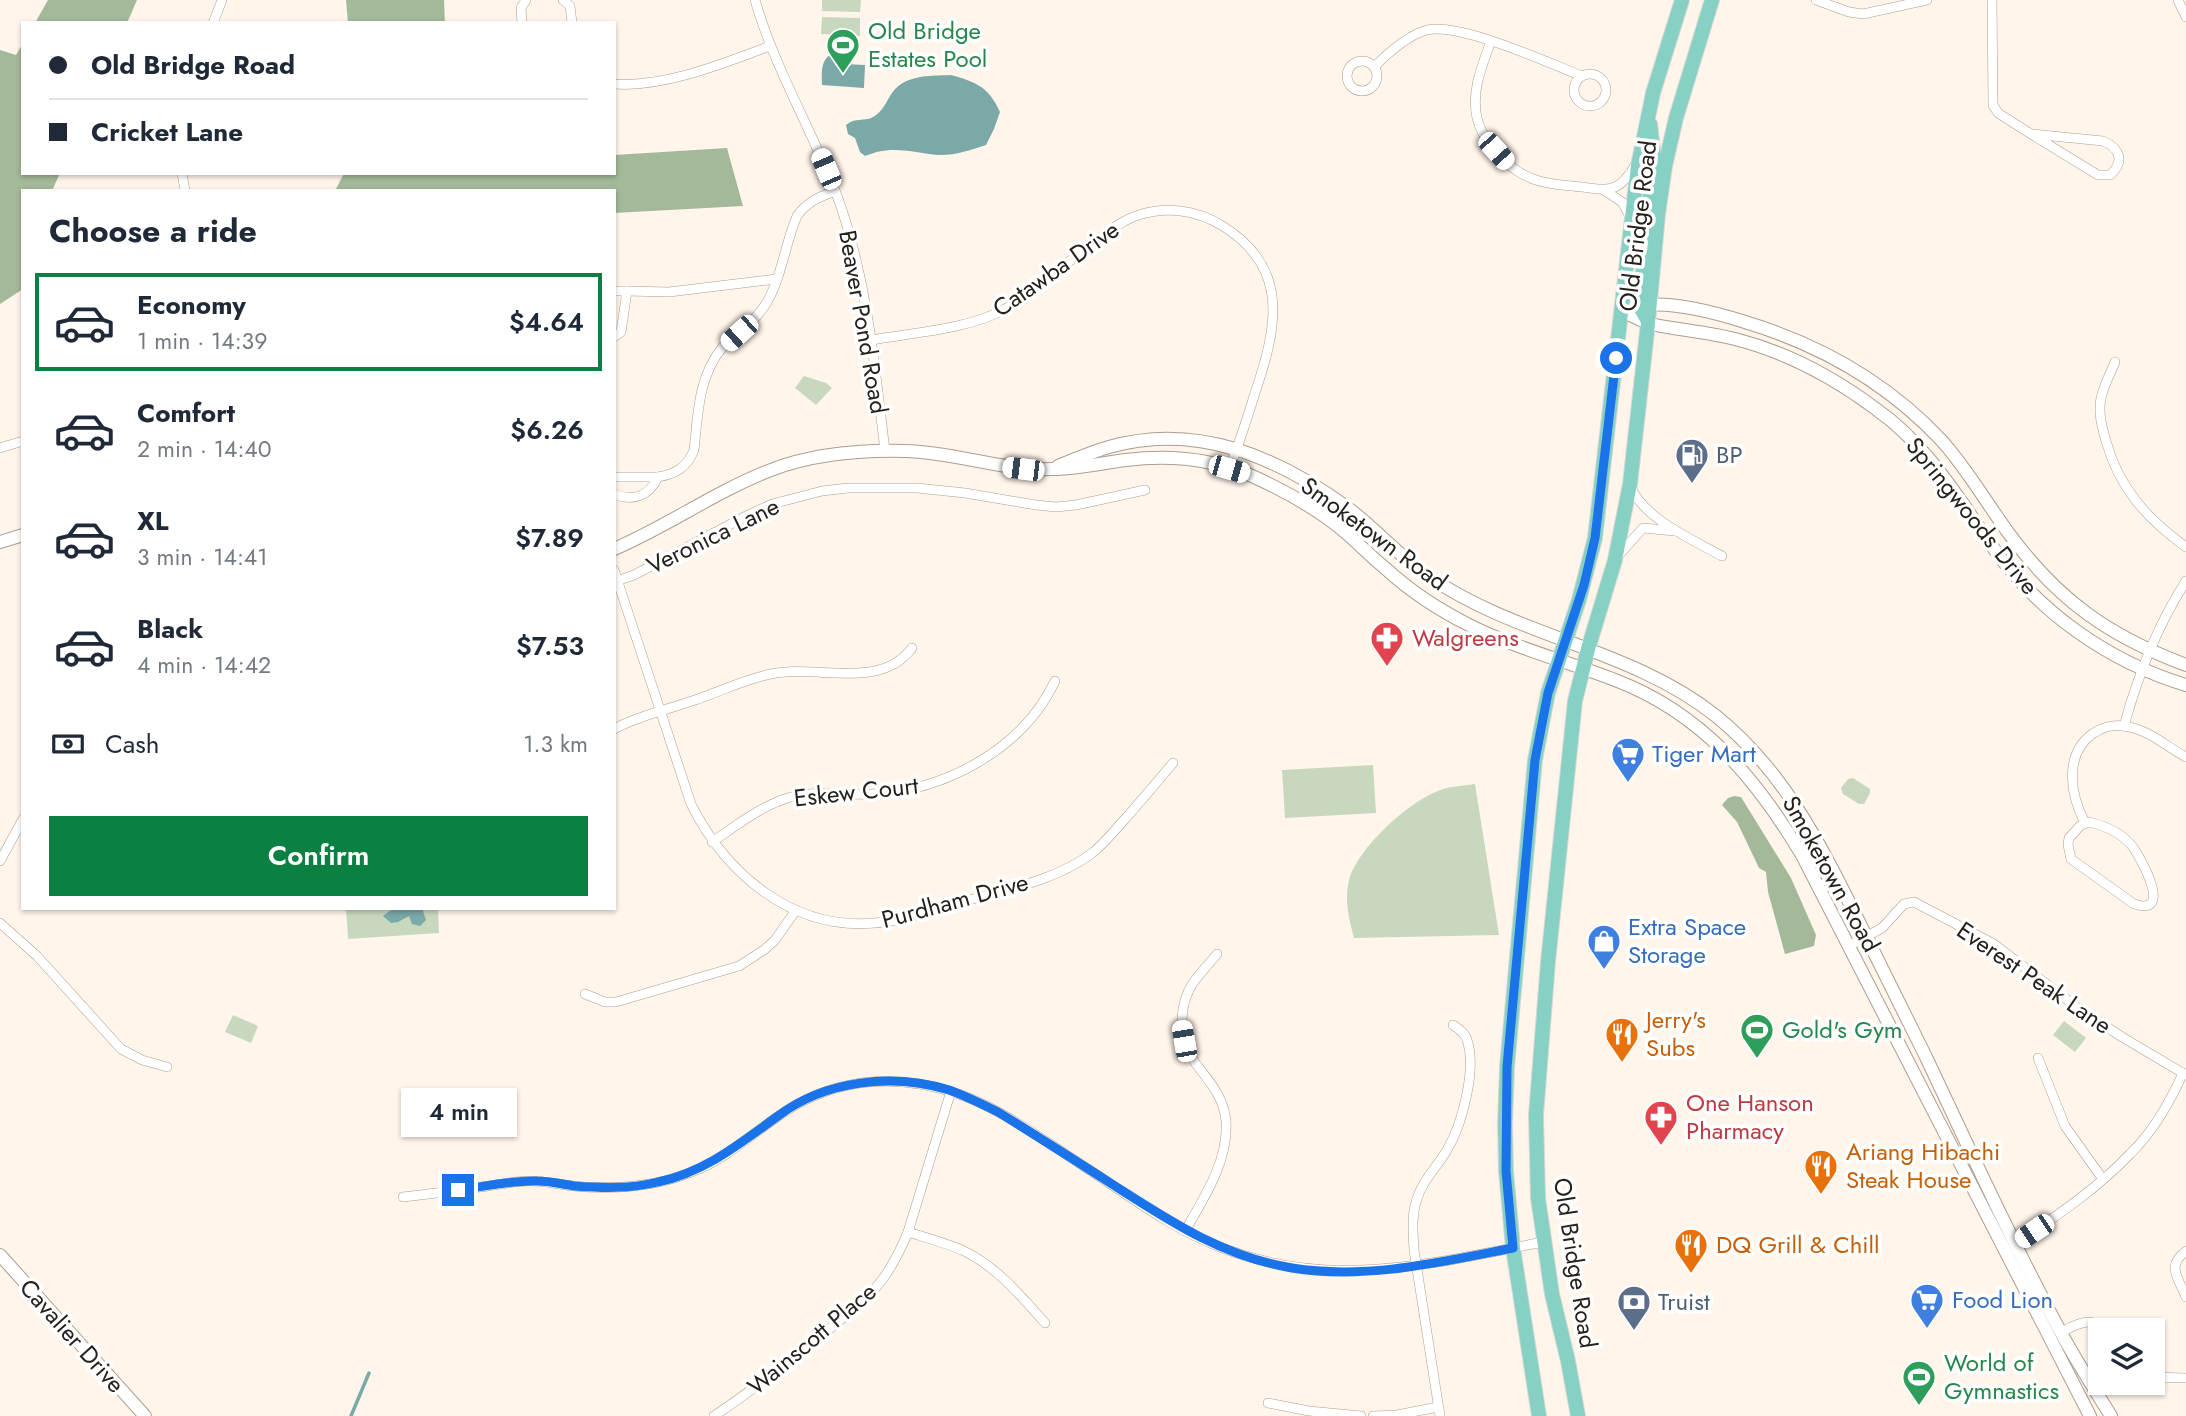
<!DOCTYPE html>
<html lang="en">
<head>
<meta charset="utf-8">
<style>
	:root { --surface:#fff; --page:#f2f2f3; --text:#1f2937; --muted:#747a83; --line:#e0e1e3; --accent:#0b8043 }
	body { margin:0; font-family:Jost,sans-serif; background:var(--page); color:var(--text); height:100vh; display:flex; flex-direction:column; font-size:26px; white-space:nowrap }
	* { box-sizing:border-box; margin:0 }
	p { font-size:23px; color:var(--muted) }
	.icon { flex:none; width:38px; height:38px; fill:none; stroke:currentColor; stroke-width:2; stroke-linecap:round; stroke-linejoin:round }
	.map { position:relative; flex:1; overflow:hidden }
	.sheet { position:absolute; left:21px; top:189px; width:595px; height:721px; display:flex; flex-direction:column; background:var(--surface); border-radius:0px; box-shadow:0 2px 5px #0004 }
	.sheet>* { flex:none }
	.banner { position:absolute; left:21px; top:21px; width:595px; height:154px; border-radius:0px; box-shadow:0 2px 5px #0004; display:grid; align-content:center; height:154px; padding:0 28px; background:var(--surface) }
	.tools { position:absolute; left:2088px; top:1318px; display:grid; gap:14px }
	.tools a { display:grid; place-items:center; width:77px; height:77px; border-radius:0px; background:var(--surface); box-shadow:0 2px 5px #0004; font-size:35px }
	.end { position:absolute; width:32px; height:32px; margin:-16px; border:9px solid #1a73e8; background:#fff; box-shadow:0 0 0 4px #fff }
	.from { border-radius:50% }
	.bubble { position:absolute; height:49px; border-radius:0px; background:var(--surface); box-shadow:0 2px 5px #0004; font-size:23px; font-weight:600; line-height:49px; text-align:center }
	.car { position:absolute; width:21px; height:42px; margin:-21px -10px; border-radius:9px; box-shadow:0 0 5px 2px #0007; background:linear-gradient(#fff 24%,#345 0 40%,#fff 0 76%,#345 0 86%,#fff 0) }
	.banner b { display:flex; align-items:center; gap:24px; height:66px; font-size:26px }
	.banner b+b { border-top:2px solid var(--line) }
	.banner i { width:18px; height:18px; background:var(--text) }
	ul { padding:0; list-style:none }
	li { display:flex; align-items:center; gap:21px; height:98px; margin:0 14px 10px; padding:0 14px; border:4px solid transparent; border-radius:0px }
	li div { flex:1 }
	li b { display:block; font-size:26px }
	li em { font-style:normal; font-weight:600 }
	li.selected { border-color:var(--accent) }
	li>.icon { width:63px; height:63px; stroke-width:1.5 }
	h2 { padding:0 28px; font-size:32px; line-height:84px }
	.pay { display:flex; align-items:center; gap:18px; height:77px; padding:0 28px; font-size:26px }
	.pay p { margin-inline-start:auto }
	.primary-button { display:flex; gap:14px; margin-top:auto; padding:14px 28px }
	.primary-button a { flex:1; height:80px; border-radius:0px; background:var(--accent); color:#fff; font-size:28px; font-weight:600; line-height:80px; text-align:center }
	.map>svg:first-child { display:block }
</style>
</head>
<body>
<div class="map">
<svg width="2186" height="1416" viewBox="0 0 2186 1416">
	<rect width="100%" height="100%" fill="#fff5eb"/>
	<!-- green -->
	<g fill="#c8d8bf">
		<polygon points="822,0 861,0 860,12 822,11"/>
		<polygon points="822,17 860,18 860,36 821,34"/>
		<polygon points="804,376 826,383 832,388 816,405 795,388"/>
		<polygon points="1373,765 1376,813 1285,818 1282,770"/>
		<polygon points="1853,778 1870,789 1870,793 1864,804 1859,804 1843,794 1841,788 1848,779"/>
		<path d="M1475 784 1499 935 1354 938C1349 919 1344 900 1349 880 1357 849 1408 802 1438 791 1449 786 1463 786 1475 784Z"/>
		<polygon points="346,908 438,908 439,933 348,939"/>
		<polygon points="233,1015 258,1026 251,1043 225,1032"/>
		<polygon points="2064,1021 2086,1038 2075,1052 2053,1035"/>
	</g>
	<!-- forest -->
	<g fill="#a4b999">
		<polygon points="48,0 137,0 127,23 35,23"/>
		<polygon points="346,0 444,0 445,23 348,23"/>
		<polygon points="23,43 23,173 60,173 52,191 23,191 23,289 0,304 0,50 16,55"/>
		<polygon points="727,148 743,206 614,213 614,191 335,191 344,173 614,173 614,155"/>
		<polygon points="1734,796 1741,797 1791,878 1816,935 1814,946 1785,954 1768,892 1766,872 1759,868 1737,822 1722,805 1728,798"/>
	</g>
	<!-- water -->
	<g fill="#7aa9a8">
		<path d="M831 54 838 55 844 64 865 65 864 88 822 85C822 74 820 61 831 54Z"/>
		<path d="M951 75C976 82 989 87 1000 112L994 129 986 145C971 150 953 156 937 155 909 152 892 145 865 156L860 152 855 138 848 134 846 125C855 117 864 122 873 117 881 113 886 103 890 96 903 74 929 76 951 75Z"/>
		<polygon points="394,908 422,908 426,920 420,926 412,924 409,916 398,922 391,923 383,916"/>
	</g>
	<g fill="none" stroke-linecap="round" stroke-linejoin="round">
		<!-- stream -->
		<polyline stroke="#7aa9a8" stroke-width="3.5" points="351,1416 369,1373"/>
		<defs>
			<g id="street">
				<polyline points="563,0 570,6 572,23"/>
				<path d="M755 0C775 70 814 133 839 201 867 281 875 367 885 451"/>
				<polyline points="1816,0 1849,12 1863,14 1927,0"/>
				<polyline points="1992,0 1993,105 1998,113 2031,134"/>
				<polyline points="2178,0 2186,17"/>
				<polyline points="213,23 222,0"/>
				<polyline points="522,23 521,8 526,0"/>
				<path d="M1491 41C1482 66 1471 91 1477 118 1483 144 1509 170 1533 179 1548 185 1565 185 1581 187 1593 188 1606 192 1617 186 1625 182 1630 173 1635 166"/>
				<circle cx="1362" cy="76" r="15"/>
				<path d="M1374 67C1388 53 1408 35 1427 30 1459 22 1549 63 1582 76"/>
				<circle cx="1590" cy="90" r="16"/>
				<path d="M614 84C663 88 725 63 770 46"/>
				<path d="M2031 134 2103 141C2120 148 2125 162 2110 175H2098Z"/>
				<polyline points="182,173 185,191"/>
				<polyline points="1604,190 1622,202 1631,218"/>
				<polyline points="614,291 627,291 621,332 614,337"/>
				<polyline points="627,291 669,292 777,279"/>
				<path d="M871 340C911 333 970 329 1005 309 1036 290 1065 264 1094 242 1108 232 1122 220 1139 215 1166 206 1196 210 1221 225 1291 267 1277 328 1255 393 1247 419 1239 444 1229 469"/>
				<path d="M2115 362C2110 374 2104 385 2101 398 2098 413 2102 427 2106 441 2119 488 2147 519 2186 547"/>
				<polyline points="0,448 23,441"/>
				<path d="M614 477H658C649 496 633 502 614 494"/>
				<path d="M658 477C675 474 687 468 694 450 698 415 698 377 722 348 736 332 756 322 767 302 782 276 785 244 797 216 807 202 819 197 835 191"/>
				<path d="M1630 485C1642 518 1693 540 1722 556"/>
				<polyline points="1618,556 1643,528 1675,531"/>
				<path d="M614 570 691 804C726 874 793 931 875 923 908 920 941 908 973 899 1013 888 1057 879 1091 854 1104 844 1114 831 1125 819 1141 801 1157 782 1173 763"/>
				<polyline points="614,582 634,575 748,515 772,504 822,491 848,488 917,488 965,493 1036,505 1056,507 1076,505 1145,490"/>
				<path d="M2124 726C2138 675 2157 626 2186 581"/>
				<path d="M614 729C640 715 667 710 695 700 720 692 744 679 771 674 817 664 880 691 912 648"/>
				<path d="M2089 822C2106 826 2122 833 2133 847 2141 859 2174 917 2134 904L2071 859 2068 845 2069 838 2080 826Z"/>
				<path d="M2085 823C2071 796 2063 756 2092 734 2101 728 2113 724 2123 726 2149 729 2165 746 2186 757"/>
				<path d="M712 842C737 825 762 805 791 797 818 790 844 796 871 794 945 791 1023 749 1055 681"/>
				<polyline points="0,861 23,819"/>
				<polyline points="0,923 37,956 121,1049 142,1060 167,1067"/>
				<polyline points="1849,946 1882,928 1904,904 1914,902 1994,944 2078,1008 2122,1037 2186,1075"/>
				<polyline points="585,994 605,1002 616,1002 739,966 764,950 775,940 796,910"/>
				<polyline points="2038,1058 2065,1126 2102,1178"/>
				<path d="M403 1197C431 1194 460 1190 488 1186 502 1184 516 1181 530 1181 545 1181 559 1184 573 1186 615 1190 659 1187 699 1169 729 1156 753 1133 780 1115 821 1086 870 1076 919 1084 981 1093 1031 1132 1082 1165 1124 1192 1166 1225 1213 1244 1325 1292 1429 1264 1543 1242"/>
				<path d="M1185 1231C1204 1198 1229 1160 1226 1121 1224 1098 1210 1082 1196 1064 1179 1041 1177 1008 1193 983 1200 973 1209 964 1217 954"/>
				<path d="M908 1232C927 1238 946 1243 964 1251 997 1267 1021 1296 1045 1323"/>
				<path d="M2015 1244C2055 1217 2097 1189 2130 1154 2153 1132 2170 1102 2183 1073"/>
				<path d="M2186 1251C2166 1266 2178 1277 2186 1297"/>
				<path d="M2061 1332C2076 1325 2090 1315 2105 1330"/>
				<polyline points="2152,1377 2186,1378"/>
				<polyline points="1268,1403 1309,1411 1361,1416"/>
				<path d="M714 1416C753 1390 790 1361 827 1331 846 1315 867 1300 882 1280 893 1265 901 1249 908 1232L951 1091"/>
				<polyline points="1373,1416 1397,1415 1438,1407"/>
				<path d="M1440 1416 1414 1250C1413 1231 1411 1214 1418 1196 1424 1178 1438 1166 1447 1150 1462 1125 1477 1069 1467 1040 1465 1033 1459 1029 1453 1025"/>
			</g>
			<g id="secondary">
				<path d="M1641 306C1668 300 1717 313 1745 322 1821 345 1887 382 1942 441 1968 470 1987 504 2010 535 2059 601 2109 636 2186 665"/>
				<path d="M1622 311C1631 315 1641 321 1651 324 1679 330 1707 332 1735 339 1786 352 1833 377 1876 409 1927 445 1957 496 1992 546 2038 612 2109 662 2186 685"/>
				<path d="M1058 466C1075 459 1092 452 1109 447 1197 422 1277 457 1348 508 1377 530 1401 558 1431 578 1520 638 1632 649 1716 716 1784 771 1819 842 1857 918 1880 965 1903 1011 1926 1057 1969 1148 2011 1240 2059 1329 2075 1359 2093 1387 2111 1416"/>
				<polyline points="0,542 23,535"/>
				<path d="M614 549C668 526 716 491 771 470 812 454 861 450 905 451 955 452 1002 471 1052 469 1077 469 1101 463 1126 460 1168 455 1213 459 1252 476 1285 491 1317 508 1345 532 1358 543 1371 557 1385 568 1409 590 1439 610 1469 625 1515 648 1566 661 1615 680 1702 713 1757 779 1803 857L2090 1416"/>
				<polyline points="0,1255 145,1416"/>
			</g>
			<g id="primary">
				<polyline points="1646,236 1654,158 1650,124"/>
				<polyline points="1644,256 1640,307 1648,321"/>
				<polyline points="1539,1416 1513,1248 1506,1171 1505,1124 1507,1067 1535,760 1548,693 1579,600 1595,538 1638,166 1653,93 1682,0"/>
				<polyline points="1578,1416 1568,1361 1552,1294 1538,1198 1536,1115 1548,962 1575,701 1588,649 1615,560 1630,484 1648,323 1658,214 1665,166 1676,118 1712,0"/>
			</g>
		</defs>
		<!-- street casing -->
		<use href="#street" stroke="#ad9d8e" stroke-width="10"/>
		<!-- secondary casing -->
		<use href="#secondary" stroke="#ad9d8e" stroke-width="14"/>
		<!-- primary casing -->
		<use href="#primary" stroke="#d8d7d6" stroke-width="16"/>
		<!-- street -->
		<use href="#street" stroke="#fff" stroke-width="9"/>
		<!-- secondary -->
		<use href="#secondary" stroke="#fff" stroke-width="12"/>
		<!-- primary -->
		<use href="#primary" stroke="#86d1c3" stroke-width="14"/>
	</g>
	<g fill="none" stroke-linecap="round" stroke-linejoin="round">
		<!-- route -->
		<path stroke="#1a73e8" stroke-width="9" d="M458 1190C484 1187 511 1180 537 1181 549 1181 562 1184 574 1186 602 1188 630 1189 658 1182 705 1172 739 1144 778 1116 826 1080 892 1073 949 1090 966 1096 982 1104 998 1112 1037 1136 1076 1161 1115 1186 1171 1222 1224 1257 1292 1268 1366 1280 1441 1262 1513 1248L1506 1171 1507 1067 1535 760 1548 693 1584 585 1595 538 1616 358"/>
	</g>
	<!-- icons -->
	<defs>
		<symbol id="stadium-pin" viewBox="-11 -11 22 30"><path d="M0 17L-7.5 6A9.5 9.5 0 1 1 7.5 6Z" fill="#2e9e5b" stroke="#fff"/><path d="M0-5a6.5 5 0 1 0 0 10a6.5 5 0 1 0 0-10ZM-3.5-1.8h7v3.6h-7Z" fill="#fff"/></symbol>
		<symbol id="fuel-pin" viewBox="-11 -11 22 30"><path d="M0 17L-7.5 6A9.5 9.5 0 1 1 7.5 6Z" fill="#5c6f8a" stroke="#fff"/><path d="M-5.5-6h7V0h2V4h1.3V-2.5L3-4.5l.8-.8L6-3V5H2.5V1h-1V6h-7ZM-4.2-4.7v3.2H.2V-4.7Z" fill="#fff"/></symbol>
		<symbol id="pharmacy-pin" viewBox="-11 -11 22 30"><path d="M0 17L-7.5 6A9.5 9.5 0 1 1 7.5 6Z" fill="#e0444e" stroke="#fff"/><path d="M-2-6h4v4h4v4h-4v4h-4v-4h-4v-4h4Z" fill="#fff"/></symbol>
		<symbol id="supermarket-pin" viewBox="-11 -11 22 30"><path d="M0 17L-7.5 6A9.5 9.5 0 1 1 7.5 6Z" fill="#3f7fe0" stroke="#fff"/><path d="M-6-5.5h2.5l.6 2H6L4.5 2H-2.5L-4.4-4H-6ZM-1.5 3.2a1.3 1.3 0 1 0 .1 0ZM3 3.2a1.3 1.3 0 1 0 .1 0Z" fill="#fff"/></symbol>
		<symbol id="shop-pin" viewBox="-11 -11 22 30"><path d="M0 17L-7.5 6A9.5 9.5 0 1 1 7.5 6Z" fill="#3f7fe0" stroke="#fff"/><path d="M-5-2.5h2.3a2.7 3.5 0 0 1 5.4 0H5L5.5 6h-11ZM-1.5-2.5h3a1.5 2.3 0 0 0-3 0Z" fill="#fff"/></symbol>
		<symbol id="restaurant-pin" viewBox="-11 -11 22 30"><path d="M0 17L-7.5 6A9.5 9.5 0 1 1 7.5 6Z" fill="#e8710a" stroke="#fff"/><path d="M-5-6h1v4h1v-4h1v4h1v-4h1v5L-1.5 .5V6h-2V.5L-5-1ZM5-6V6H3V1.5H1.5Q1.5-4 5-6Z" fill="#fff"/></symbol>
		<symbol id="bank-pin" viewBox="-11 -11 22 30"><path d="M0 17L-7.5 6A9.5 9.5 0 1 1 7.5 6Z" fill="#5c6f8a" stroke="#fff"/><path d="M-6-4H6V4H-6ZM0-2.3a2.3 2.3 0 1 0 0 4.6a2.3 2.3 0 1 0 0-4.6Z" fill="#fff"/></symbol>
	</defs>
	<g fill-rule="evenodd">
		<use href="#stadium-pin" x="824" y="26" width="38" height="52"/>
		<use href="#fuel-pin" x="1673" y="436" width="38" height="52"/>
		<use href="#pharmacy-pin" x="1368" y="619" width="38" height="52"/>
		<use href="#supermarket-pin" x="1609" y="735" width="38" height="52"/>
		<use href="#shop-pin" x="1585" y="922" width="38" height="52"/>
		<use href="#stadium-pin" x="1738" y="1011" width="38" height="52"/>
		<use href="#restaurant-pin" x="1603" y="1015" width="38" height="52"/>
		<use href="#pharmacy-pin" x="1642" y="1098" width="38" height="52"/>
		<use href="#restaurant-pin" x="1802" y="1147" width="38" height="52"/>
		<use href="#restaurant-pin" x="1672" y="1226" width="38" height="52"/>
		<use href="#supermarket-pin" x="1908" y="1281" width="38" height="52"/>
		<use href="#bank-pin" x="1615" y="1283" width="38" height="52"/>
		<use href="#stadium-pin" x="1900" y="1358" width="38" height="52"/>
	</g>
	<g text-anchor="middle" stroke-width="7" stroke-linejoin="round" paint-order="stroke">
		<!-- leisure labels -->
		<g font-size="24" fill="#27864d" stroke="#fff" text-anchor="start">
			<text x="868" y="39">Old Bridge<tspan x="868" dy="28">Estates Pool</tspan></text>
			<text x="1782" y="1038">Gold's Gym</text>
			<text x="1944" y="1371">World of<tspan x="1944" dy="28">Gymnastics</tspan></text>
		</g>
		<!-- street labels -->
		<g font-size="24" fill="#27211b" stroke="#fff">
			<text transform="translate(1638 226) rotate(-83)" y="8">Old Bridge Road</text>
			<text transform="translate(1056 269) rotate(-35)" y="8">Catawba Drive</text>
			<text transform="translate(863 322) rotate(80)" y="8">Beaver Pond Road</text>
			<text transform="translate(1972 516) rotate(51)" y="8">Springwoods Drive</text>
			<text transform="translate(1374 534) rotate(36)" y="8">Smoketown Road</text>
			<text transform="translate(713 536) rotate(-26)" y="8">Veronica Lane</text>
			<text transform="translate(856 792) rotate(-6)" y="8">Eskew Court</text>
			<text transform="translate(1831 874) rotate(61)" y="8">Smoketown Road</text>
			<text transform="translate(955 901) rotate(-15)" y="8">Purdham Drive</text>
			<text transform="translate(2034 978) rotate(34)" y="8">Everest Peak Lane</text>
			<text transform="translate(1575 1263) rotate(81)" y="8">Old Bridge Road</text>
			<text transform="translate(72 1336) rotate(48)" y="8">Cavalier Drive</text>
			<text transform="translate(812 1339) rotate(-40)" y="8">Wainscott Place</text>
		</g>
		<!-- service labels -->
		<g font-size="24" fill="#4e5e75" stroke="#fff" text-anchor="start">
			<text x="1716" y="463">BP</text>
			<text x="1658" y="1310">Truist</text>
		</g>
		<!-- health labels -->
		<g font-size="24" fill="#be3a42" stroke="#fff" text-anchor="start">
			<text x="1412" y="646">Walgreens</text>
			<text x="1686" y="1111">One Hanson<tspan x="1686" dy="28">Pharmacy</tspan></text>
		</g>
		<!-- shop labels -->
		<g font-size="24" fill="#366cbe" stroke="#fff" text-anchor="start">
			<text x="1652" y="762">Tiger Mart</text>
			<text x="1628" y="935">Extra Space<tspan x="1628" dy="28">Storage</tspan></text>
			<text x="1952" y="1308">Food Lion</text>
		</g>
		<!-- food labels -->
		<g font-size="24" fill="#c56008" stroke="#fff" text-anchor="start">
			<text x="1646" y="1028">Jerry's<tspan x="1646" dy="28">Subs</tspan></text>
			<text x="1846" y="1160">Ariang Hibachi<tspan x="1846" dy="28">Steak House</tspan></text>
			<text x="1716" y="1253">DQ Grill &amp; Chill</text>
		</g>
	</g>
</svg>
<div class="tools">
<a><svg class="icon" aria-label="layers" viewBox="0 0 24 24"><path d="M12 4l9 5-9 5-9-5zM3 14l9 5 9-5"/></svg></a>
</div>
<i class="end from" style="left:1616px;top:358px"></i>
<i class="end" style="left:458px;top:1190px"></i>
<div class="bubble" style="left:401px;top:1088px;width:116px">4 min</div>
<i class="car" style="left:1496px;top:151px;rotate:138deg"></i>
<i class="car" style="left:826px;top:169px;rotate:337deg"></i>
<i class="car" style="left:739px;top:333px;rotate:228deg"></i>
<i class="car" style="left:1023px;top:469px;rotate:277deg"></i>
<i class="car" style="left:1229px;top:469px;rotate:106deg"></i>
<i class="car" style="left:1184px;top:1041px;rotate:350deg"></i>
<i class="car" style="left:2034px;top:1231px;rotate:236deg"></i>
<div class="banner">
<b><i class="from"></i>Old Bridge Road</b>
<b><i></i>Cricket Lane</b>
</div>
<section class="sheet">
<h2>Choose a ride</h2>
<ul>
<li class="selected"><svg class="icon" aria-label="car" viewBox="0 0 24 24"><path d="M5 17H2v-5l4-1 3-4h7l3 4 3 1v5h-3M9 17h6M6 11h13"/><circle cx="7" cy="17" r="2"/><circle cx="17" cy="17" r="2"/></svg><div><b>Economy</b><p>1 min · 14:39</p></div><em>$4.64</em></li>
<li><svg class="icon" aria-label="car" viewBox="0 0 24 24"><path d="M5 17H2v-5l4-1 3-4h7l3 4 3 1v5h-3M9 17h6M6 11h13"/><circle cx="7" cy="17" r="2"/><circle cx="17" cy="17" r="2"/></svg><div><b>Comfort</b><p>2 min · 14:40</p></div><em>$6.26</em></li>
<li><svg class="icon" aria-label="car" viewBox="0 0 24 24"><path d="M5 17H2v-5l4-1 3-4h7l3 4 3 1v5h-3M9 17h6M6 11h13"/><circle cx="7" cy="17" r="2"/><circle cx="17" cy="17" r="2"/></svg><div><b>XL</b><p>3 min · 14:41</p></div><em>$7.89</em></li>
<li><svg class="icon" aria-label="car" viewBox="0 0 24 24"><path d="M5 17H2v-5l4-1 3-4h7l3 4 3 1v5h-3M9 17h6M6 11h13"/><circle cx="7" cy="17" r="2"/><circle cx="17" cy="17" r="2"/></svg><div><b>Black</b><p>4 min · 14:42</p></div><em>$7.53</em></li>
</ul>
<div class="pay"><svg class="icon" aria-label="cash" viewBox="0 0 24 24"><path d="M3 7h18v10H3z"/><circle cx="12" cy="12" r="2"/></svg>Cash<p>1.3 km</p></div>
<div class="primary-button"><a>Confirm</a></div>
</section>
</div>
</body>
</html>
